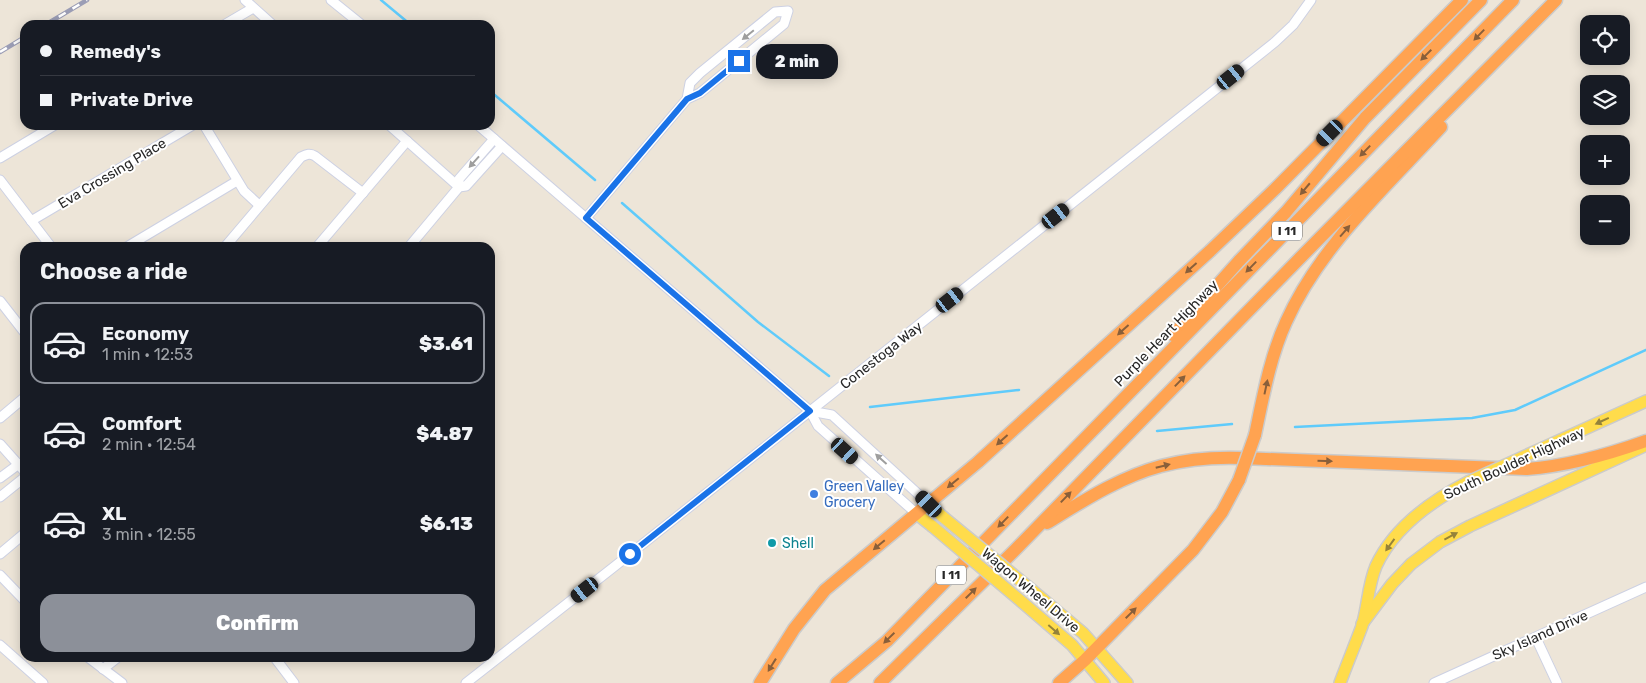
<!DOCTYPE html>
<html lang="en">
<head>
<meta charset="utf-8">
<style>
	:root { --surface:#171b24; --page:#20242c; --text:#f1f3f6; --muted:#9ea1a6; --line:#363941; --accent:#8c9099 }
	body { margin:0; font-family:Rubik,sans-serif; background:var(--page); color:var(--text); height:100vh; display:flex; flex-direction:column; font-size:19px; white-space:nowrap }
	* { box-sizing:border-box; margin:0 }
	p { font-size:16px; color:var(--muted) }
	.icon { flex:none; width:28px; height:28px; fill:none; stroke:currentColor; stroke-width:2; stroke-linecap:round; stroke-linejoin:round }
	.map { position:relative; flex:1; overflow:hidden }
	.sheet { position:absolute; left:20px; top:242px; width:475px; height:420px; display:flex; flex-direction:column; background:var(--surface); border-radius:15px; box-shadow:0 2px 12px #0003 }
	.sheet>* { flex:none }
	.top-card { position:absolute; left:20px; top:20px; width:475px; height:110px; border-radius:15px; box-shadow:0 2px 12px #0003; display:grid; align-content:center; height:110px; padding:0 20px; background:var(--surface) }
	.controls { position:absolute; left:1580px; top:15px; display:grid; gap:10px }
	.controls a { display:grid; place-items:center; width:50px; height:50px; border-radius:10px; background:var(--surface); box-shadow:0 2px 12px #0003; font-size:25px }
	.end { position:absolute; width:22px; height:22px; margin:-11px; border:6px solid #1a73e8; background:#fff; box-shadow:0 0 0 2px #fff }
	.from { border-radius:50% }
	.bubble { position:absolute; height:35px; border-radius:15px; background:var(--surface); box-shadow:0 2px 12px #0003; font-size:16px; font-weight:800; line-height:35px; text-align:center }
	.car { position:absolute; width:15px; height:30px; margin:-15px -8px; border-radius:6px; box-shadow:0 0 4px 1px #0007; background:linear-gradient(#222 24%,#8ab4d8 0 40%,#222 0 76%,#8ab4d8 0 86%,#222 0) }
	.top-card b { display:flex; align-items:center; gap:18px; height:48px; font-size:19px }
	.top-card b+b { border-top:1px solid var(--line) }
	.top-card i { width:12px; height:12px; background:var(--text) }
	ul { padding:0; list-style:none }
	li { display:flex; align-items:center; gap:15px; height:82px; margin:0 10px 8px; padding:0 10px; border:2px solid transparent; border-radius:15px }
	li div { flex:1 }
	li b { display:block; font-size:19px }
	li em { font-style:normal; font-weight:800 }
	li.selected { border-color:var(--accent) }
	li>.icon { width:45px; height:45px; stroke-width:1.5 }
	h2 { padding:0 20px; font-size:22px; line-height:60px }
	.button { display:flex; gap:10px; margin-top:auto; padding:10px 20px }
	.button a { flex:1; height:58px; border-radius:15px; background:var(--accent); color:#fff; font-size:20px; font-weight:800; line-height:58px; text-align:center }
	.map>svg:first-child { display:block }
</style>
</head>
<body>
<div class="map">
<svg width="1646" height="683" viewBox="0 0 1646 683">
	<rect width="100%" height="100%" fill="#ede5d8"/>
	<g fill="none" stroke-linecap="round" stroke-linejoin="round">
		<!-- stream -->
		<g stroke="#5fcbfb" stroke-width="2.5">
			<polyline points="381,0 411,25"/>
			<polyline points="490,91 595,180"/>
			<polyline points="622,203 758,322 829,376"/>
			<polyline points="870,407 1019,390"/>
			<polyline points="1295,427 1472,418 1515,410 1646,350"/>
			<polyline points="1157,431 1232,424"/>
		</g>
		<defs>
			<g id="minor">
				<polyline points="245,0 273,25"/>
				<polyline points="331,0 362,25"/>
				<polyline points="224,25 253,8"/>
				<polyline points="204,125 244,191 259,205"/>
				<polyline points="389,125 459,187"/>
				<polyline points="478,125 810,411 818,426 917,514"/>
				<polyline points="0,158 55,125"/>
				<polyline points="0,180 52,248"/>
				<polyline points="459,187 459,179 494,139"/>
				<polyline points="586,218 687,99 700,93 784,24 788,11 775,12 700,73 690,83 687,99"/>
				<polyline points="31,221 193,125"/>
				<polyline points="125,248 237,181"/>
				<path d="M224 248 301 157C307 154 310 153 315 156L363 193"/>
				<polyline points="316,248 407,141"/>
				<polyline points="408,248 459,187 466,186 502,146"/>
				<polyline points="0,301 25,333"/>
				<polyline points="810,411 832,415 929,504"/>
				<polyline points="0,418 25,397"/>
				<polyline points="0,444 25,472"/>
				<polyline points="0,478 19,464"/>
				<polyline points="0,497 25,477"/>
				<polyline points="0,554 25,533"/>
				<polyline points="0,575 25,601"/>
				<polyline points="1536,638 1557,683"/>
				<polyline points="0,645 43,683"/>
				<polyline points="89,658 122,683"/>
				<polyline points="275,658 294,683"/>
				<polyline points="103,669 117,658"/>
				<polyline points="466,683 615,566 1275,42 1293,25 1311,0"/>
				<polyline points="1434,683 1646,587"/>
			</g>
			<g id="major">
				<polyline points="1545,447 1646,401"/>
				<polyline points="929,504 943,517"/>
				<polyline points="917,514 932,526"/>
				<polyline points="1033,591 1083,633 1127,683"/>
				<polyline points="1022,602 1072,645 1104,683"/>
				<polyline points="1362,624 1392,584 1411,564 1440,542 1470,526 1644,446"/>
				<path d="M1340 683C1347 664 1355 645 1362 626 1368 606 1368 585 1376 566 1394 527 1431 501 1468 482"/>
			</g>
			<g id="highway">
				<polyline points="1173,335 1239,261 1286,212 1365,118 1481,0"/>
				<path d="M1255 435C1263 397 1270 357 1286 322 1320 246 1386 187 1441 127"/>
				<path d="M1047 523C1083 501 1120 477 1161 466 1188 459 1215 457 1242 458L1527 469C1569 466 1607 455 1646 441"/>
				<polyline points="760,683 794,629 825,590 978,462 1210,251 1275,189 1462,0"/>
				<polyline points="837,683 887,641 1513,0"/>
				<polyline points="880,683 1015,550 1300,258 1556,0"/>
				<polyline points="1059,683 1085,660 1193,550 1222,512 1239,480"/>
			</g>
		</defs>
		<!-- minor casing -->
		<use href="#minor" stroke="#cdd1e3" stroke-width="11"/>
		<!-- major casing -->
		<use href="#major" stroke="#cbcbcb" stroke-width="14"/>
		<!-- highway casing -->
		<use href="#highway" stroke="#cbcbcb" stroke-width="15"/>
		<!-- minor -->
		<use href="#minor" stroke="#fff" stroke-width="9"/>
		<!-- major -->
		<use href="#major" stroke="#ffdc4b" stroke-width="11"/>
		<!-- highway -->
		<use href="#highway" stroke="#ffa351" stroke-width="12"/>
		<defs>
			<g id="rail">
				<polyline points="45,25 87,0"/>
				<polyline points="0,52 25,37"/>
			</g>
		</defs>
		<!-- rail casing -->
		<use href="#rail" stroke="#9b9db5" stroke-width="4.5"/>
		<!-- rail -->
		<use href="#rail" stroke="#fff" stroke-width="2.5" stroke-dasharray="8" stroke-linecap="butt"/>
		<defs>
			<g id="major-bridge">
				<polyline points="1468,482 1545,447"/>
				<polyline points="943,517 1033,591"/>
				<polyline points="932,526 1022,602"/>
			</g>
			<polyline id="highway-bridge" points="1239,480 1255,435"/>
		</defs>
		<!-- major-bridge casing -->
		<use href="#major-bridge" stroke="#cbcbcb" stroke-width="14" stroke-linecap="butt"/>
		<!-- highway-bridge casing -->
		<use href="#highway-bridge" stroke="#cbcbcb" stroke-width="15" stroke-linecap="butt"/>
		<!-- major-bridge -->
		<use href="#major-bridge" stroke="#ffdc4b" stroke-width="11"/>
		<!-- highway-bridge -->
		<use href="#highway-bridge" stroke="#ffa351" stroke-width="12"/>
	</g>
	<!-- one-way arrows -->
	<defs><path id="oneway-solid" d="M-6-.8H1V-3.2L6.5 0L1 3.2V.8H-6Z" transform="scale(1.25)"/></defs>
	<g fill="#9e9e9e">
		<use href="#oneway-solid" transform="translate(748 35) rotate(141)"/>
		<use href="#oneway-solid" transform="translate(474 162) rotate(132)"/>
		<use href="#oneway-solid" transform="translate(881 459) rotate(-138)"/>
	</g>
	<g fill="#895f3a">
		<use href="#oneway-solid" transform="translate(1479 35) rotate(134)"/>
		<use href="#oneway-solid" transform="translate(1426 55) rotate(135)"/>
		<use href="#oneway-solid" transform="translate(1365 151) rotate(134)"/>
		<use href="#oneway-solid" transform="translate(1305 189) rotate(130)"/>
		<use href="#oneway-solid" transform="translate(1345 231) rotate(-49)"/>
		<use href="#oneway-solid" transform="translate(1251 267) rotate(134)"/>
		<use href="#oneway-solid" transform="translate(1191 268) rotate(138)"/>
		<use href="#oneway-solid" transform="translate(1123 330) rotate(138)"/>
		<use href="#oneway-solid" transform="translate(1180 381) rotate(-46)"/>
		<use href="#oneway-solid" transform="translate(1266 387) rotate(-78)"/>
		<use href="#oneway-solid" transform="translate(1002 440) rotate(138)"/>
		<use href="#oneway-solid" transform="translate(1325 461) rotate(2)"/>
		<use href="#oneway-solid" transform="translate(1163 466) rotate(-14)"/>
		<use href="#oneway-solid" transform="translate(953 483) rotate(140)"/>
		<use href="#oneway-solid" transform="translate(1066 497) rotate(-46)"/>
		<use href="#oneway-solid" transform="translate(1003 522) rotate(134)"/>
		<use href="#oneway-solid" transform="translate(879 545) rotate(140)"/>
		<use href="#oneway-solid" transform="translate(971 593) rotate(-45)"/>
		<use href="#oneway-solid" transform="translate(1131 613) rotate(-45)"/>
		<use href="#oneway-solid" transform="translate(889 638) rotate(136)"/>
		<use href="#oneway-solid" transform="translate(772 665) rotate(122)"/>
	</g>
	<g fill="#94823a">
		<use href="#oneway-solid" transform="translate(1602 421) rotate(155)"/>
		<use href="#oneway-solid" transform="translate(1451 536) rotate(-28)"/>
		<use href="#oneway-solid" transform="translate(1390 545) rotate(126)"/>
		<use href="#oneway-solid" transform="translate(1054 630) rotate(41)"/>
	</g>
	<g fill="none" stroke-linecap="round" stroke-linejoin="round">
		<!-- route -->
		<polyline stroke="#1a73e8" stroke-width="6" points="630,554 810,411 586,218 687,99 700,93 739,61"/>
	</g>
	<!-- markers -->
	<circle fill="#3f7fe0" stroke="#fff" stroke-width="2" cx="814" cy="494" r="5"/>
	<circle fill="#0f9aa8" stroke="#fff" stroke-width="2" cx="772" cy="543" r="5"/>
	<g text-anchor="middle" stroke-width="4" stroke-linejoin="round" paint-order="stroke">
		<!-- shield labels -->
		<g fill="#fff" stroke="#686868" stroke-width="1">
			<rect x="1272" y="221.5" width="30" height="19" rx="4"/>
			<rect x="936" y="565.5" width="30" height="19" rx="4"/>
		</g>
		<g font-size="12" font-weight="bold" fill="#282828">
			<text x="1287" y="235">I 11</text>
			<text x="951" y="579">I 11</text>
		</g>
		<!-- street labels -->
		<g font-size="14" fill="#282828" stroke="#fff">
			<text transform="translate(112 173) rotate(-31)" y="5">Eva Crossing Place</text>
			<text transform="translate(1166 333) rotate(-46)" y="5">Purple Heart Highway</text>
			<text transform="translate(881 355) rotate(-38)" y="5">Conestoga Way</text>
			<text transform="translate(1514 463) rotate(-25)" y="5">South Boulder Highway</text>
			<text transform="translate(1031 590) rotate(40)" y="5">Wagon Wheel Drive</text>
			<text transform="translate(1540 635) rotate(-24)" y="5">Sky Island Drive</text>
		</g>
		<!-- shop labels -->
		<g font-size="14" fill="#366cbe" stroke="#fff" text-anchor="start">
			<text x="824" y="491">Green Valley<tspan x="824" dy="16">Grocery</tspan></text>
		</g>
		<!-- culture labels -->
		<g font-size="14" fill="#0d838f" stroke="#fff" text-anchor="start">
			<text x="782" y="548">Shell</text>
		</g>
	</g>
</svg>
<div class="controls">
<a><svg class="icon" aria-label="locate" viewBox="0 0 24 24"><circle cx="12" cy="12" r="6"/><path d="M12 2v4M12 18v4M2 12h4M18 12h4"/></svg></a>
<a><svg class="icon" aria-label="layers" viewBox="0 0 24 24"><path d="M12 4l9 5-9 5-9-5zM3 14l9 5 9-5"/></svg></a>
<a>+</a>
<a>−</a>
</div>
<i class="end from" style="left:630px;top:554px"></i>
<i class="end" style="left:739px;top:61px"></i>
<div class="bubble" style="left:756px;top:44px;width:82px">2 min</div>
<i class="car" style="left:1231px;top:77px;rotate:51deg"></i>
<i class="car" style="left:1330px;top:133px;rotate:225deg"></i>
<i class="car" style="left:1056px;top:216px;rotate:52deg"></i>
<i class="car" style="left:950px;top:300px;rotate:52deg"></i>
<i class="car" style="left:845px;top:451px;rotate:132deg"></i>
<i class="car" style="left:929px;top:504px;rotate:315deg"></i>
<i class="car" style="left:585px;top:590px;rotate:232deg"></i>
<div class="top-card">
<b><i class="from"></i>Remedy's</b>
<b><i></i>Private Drive</b>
</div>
<section class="sheet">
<h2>Choose a ride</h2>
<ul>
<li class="selected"><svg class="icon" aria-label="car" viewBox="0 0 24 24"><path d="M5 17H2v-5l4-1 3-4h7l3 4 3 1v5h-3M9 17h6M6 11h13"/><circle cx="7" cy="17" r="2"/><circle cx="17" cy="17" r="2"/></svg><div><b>Economy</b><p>1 min · 12:53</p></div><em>$3.61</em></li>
<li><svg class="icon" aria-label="car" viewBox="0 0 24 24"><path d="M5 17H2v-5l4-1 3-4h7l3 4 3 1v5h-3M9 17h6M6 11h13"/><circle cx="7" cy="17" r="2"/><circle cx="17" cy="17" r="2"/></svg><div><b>Comfort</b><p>2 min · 12:54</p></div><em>$4.87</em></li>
<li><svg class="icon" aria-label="car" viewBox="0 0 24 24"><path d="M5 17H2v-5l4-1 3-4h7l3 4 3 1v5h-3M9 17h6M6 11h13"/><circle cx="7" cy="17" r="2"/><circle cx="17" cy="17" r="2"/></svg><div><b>XL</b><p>3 min · 12:55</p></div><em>$6.13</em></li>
</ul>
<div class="button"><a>Confirm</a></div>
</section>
</div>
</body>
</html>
